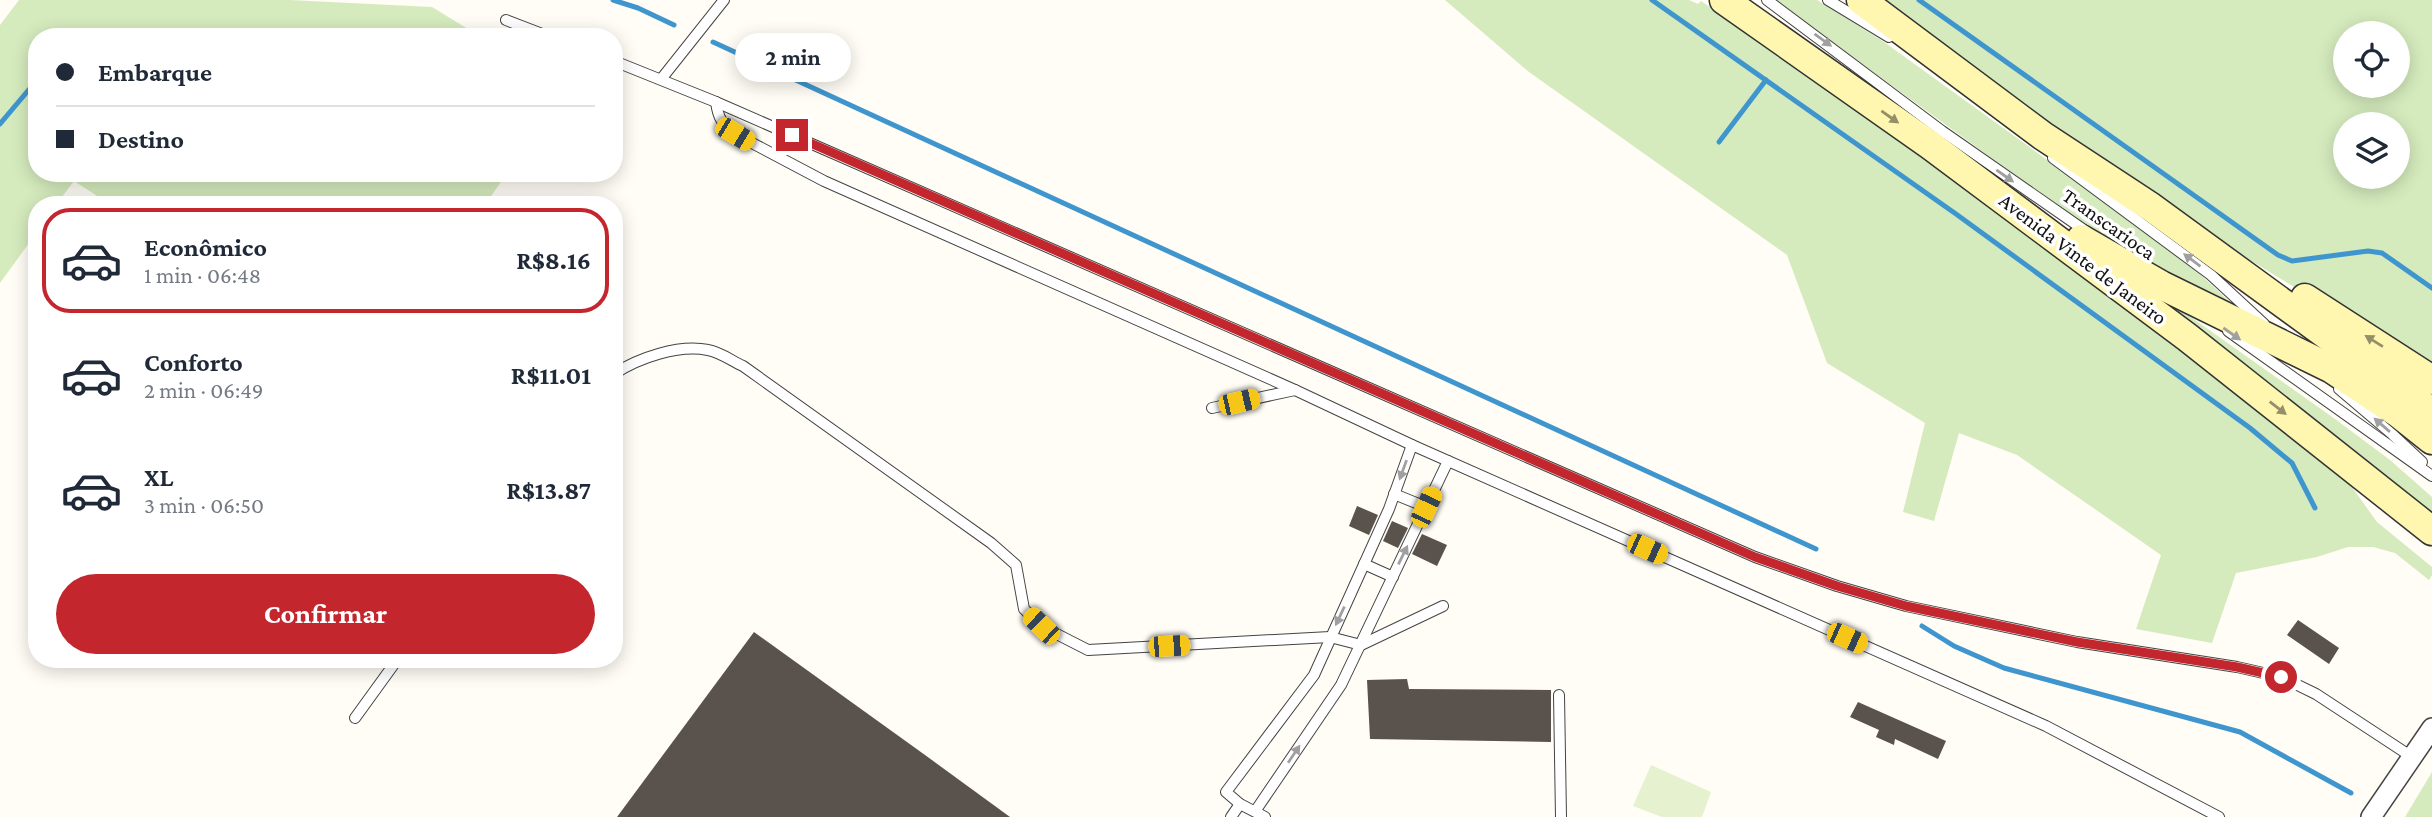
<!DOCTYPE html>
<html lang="pt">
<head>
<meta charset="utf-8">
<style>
	:root { --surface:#fff; --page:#f6f6f7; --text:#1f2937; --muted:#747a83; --line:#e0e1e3; --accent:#c4262e }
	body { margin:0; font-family:"Crimson Pro",serif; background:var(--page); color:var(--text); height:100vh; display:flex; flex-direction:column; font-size:26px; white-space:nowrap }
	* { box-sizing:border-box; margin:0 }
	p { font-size:23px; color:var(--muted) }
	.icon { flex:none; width:38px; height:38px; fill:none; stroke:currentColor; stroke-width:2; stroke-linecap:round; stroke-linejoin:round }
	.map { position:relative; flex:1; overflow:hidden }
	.sheet { position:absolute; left:28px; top:196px; width:595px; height:472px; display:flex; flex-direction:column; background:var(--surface); border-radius:28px; box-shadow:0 4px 18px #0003 }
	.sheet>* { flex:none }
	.hud { position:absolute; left:28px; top:28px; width:595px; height:154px; border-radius:28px; box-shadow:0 4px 18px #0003; display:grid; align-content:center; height:154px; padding:0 28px; background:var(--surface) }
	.controls { position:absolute; left:2333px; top:21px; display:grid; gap:14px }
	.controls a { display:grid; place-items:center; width:77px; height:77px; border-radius:50%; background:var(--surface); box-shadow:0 4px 18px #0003; font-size:35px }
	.end { position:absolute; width:32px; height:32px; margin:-16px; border:9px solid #c4262e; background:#fff; box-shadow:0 0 0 4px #fff }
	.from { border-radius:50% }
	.bubble { position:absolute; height:49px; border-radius:24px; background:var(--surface); box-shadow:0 4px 18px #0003; font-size:23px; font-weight:700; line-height:49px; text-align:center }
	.car { position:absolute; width:21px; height:42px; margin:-21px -10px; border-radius:9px; box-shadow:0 0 5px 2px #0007; background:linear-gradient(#f5c518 24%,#345 0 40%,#f5c518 0 76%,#345 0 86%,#f5c518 0) }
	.hud b { display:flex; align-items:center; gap:24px; height:66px; font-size:26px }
	.hud b+b { border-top:2px solid var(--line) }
	.hud i { width:18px; height:18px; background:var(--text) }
	ul { padding:12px 0 0; list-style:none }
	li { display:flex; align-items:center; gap:21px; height:105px; margin:0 14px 10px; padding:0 14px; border:4px solid transparent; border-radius:28px }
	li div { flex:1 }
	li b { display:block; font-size:26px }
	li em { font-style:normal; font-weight:700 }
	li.active { border-color:var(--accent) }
	li>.icon { width:63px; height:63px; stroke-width:1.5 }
	.action { display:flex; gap:14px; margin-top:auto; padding:14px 28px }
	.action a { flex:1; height:80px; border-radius:42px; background:var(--accent); color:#fff; font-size:28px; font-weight:700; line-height:80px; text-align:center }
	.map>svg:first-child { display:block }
</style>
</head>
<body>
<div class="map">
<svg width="2432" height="817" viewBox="0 0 2432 817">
	<rect width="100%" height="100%" fill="#fffdf5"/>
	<!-- green -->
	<g fill="#d5ebbd" fill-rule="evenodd">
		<polygon points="19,0 289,0 432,7 481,37 37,37 37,173 507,173 485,205 111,205 74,181 56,205 37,205 37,232 0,283 0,25"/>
		<polygon points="1445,0 1689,0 1698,4 1701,1 1962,182 2336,472 2349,483 2377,522 2432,567 2432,575 2429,580 2395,553 2373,547 2348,547 2317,557 2236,573 2212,643 2136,629 2161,555 2017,455 1959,433 1934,521 1903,512 1925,423 1827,363 1787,255 1529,72"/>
		<polygon points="1774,0 1817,0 1884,42 2154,237 2201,275 2250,321 2182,291 2073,217"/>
		<path d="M1875 0H2432V371L2214 238 2136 186ZM2345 33H2398V86H2345ZM2345 124H2398V177H2345Z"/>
		<polygon points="2149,300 2166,301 2181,310 2335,419 2390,460 2432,497 2432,524"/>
		<polygon points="2432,772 2432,817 2405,817"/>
	</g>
	<!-- pitch -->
	<polygon fill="#e6f2cf" points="1651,765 1711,792 1702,817 1662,817 1633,806"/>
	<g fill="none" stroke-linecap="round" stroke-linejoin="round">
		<!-- stream -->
		<g stroke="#3f96cf" stroke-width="5">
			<polyline points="613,0 638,8 674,25"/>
			<polyline points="1652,0 1956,214 2250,428 2292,463 2315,508"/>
			<polyline points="1919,0 2278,255 2292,261 2368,251 2382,253 2432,288"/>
			<polyline points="713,42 1816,549"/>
			<polyline points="0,124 37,80"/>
			<polyline points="1719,142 1766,80"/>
			<polyline points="1922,626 1954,646 2004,668 2240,732 2351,793"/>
		</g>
	</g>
	<!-- building -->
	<g fill="#5a524d">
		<polygon points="1357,506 1378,515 1369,535 1349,526"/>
		<polygon points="1392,521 1408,528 1398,548 1383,541"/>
		<polygon points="1422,534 1447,545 1437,566 1412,554"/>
		<polygon points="2298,620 2339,648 2329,664 2287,635"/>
		<polygon points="754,632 925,755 1010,817 617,817"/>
		<polygon points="1407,679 1409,689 1551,690 1551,742 1370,739 1367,680"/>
		<polygon points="1858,702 1946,741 1938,759 1895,739 1894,745 1876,737 1879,730 1850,717"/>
	</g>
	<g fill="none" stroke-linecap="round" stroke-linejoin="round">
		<defs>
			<g id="lane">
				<polyline points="1767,0 1942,131 2087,232"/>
				<polyline points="1828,0 1889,37"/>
				<polyline points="506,20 550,37"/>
				<polyline points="614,61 716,102 1755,557 1837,586 1906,606 2077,642 2237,667 2281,677 2316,694 2412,757"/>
				<polyline points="662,78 724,0"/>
				<path d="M716 102C718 118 722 124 735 134L824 181 1295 390 1412 445 2046 726 2219 817"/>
				<polyline points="2053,158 2211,275 2264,324"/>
				<polyline points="2228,331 2432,476"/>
				<path d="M614 374C638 358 679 344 708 350 720 352 732 361 743 366L991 543 1016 565 1024 609 1041 626 1088 650 1330 637 1361 645 1443 606"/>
				<polyline points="2339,389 2392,434 2422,462"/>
				<polyline points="1212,408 1295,390"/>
				<polyline points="1394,494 1426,507"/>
				<polyline points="1364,564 1393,577"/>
				<polyline points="1559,695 1561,817"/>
				<polyline points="355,718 397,660"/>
				<polyline points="1256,810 1341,685 1448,461"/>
				<polyline points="1231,817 1240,804"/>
				<polyline points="1265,817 1240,804 1226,792 1314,675 1389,509 1412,445"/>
			</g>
			<polyline id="street" points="2371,817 2432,728"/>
			<g id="secondary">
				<polyline points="1724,0 1930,145 2187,337 2432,531"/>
				<polyline points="1861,0 2043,136 2151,207 2432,412"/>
				<polyline points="2081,239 2161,285 2332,369 2398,413 2432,440"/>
				<polyline points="2305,298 2432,380"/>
			</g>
		</defs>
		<!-- lane casing -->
		<use href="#lane" stroke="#444" stroke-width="12"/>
		<!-- street casing -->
		<use href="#street" stroke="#444" stroke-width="22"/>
		<!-- secondary casing -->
		<use href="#secondary" stroke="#333" stroke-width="31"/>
		<!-- lane -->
		<use href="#lane" stroke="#fff" stroke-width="10"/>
		<!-- street -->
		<use href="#street" stroke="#fff" stroke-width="19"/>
		<!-- secondary -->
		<use href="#secondary" stroke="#fff6b0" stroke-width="28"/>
	</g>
	<!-- one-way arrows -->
	<defs><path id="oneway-solid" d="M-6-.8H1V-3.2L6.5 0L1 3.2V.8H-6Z" transform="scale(1.75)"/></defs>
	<g fill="#a0a0a0">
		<use href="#oneway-solid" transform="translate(1823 40) rotate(36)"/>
		<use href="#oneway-solid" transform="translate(2005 176) rotate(35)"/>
		<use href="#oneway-solid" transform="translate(2192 260) rotate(-143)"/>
		<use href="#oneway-solid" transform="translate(2232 334) rotate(35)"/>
		<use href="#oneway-solid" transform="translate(2382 425) rotate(-139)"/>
		<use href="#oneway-solid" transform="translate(1403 470) rotate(110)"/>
		<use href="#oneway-solid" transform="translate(1403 555) rotate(-64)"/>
		<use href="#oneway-solid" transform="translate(1340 616) rotate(115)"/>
		<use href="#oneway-solid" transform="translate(1294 754) rotate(-56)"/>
	</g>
	<g fill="#948f68">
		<use href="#oneway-solid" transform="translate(1890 117) rotate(35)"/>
		<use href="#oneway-solid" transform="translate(2374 341) rotate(-148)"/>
		<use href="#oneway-solid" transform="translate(2278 408) rotate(38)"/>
	</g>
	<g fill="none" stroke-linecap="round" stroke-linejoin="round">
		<!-- route -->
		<polyline stroke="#c4262e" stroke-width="9" points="792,135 1755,557 1837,586 1906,606 2077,642 2237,667 2281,677"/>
	</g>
	<g text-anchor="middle" stroke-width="7" stroke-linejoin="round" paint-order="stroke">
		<!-- street labels -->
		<g font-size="21" fill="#111" stroke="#fff">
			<text transform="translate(2109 224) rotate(35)" y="7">Transcarioca</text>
			<text transform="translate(2083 259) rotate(37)" y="7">Avenida Vinte de Janeiro</text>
		</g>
	</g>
</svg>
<div class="controls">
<a><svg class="icon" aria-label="locate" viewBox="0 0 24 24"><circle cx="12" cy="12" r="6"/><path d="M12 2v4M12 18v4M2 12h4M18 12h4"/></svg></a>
<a><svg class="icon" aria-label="layers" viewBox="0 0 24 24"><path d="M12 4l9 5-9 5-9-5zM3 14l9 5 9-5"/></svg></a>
</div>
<i class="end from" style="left:2281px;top:677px"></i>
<i class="end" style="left:792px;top:135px"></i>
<div class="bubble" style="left:735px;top:33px;width:116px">2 min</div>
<i class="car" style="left:735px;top:134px;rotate:121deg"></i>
<i class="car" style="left:1239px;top:402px;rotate:77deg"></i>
<i class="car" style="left:1426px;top:507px;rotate:25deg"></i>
<i class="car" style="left:1647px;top:549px;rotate:114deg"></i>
<i class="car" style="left:1041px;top:626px;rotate:314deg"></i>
<i class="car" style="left:1847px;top:638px;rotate:114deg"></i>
<i class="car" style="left:1169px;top:646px;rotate:87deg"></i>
<div class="hud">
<b><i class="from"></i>Embarque</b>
<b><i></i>Destino</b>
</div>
<section class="sheet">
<ul>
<li class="active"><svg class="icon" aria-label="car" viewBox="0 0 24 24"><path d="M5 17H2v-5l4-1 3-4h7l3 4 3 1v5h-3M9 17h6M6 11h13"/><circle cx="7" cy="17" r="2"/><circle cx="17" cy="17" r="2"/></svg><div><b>Econômico</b><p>1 min · 06:48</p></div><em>R$8.16</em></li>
<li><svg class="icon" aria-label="car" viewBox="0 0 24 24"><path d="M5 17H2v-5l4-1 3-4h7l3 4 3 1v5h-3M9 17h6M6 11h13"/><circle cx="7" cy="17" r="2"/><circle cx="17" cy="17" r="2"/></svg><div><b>Conforto</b><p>2 min · 06:49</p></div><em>R$11.01</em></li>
<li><svg class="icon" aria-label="car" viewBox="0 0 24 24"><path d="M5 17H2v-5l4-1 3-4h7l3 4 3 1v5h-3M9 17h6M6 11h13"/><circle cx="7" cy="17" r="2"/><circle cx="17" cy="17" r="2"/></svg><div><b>XL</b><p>3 min · 06:50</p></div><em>R$13.87</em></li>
</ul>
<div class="action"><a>Confirmar</a></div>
</section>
</div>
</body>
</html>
